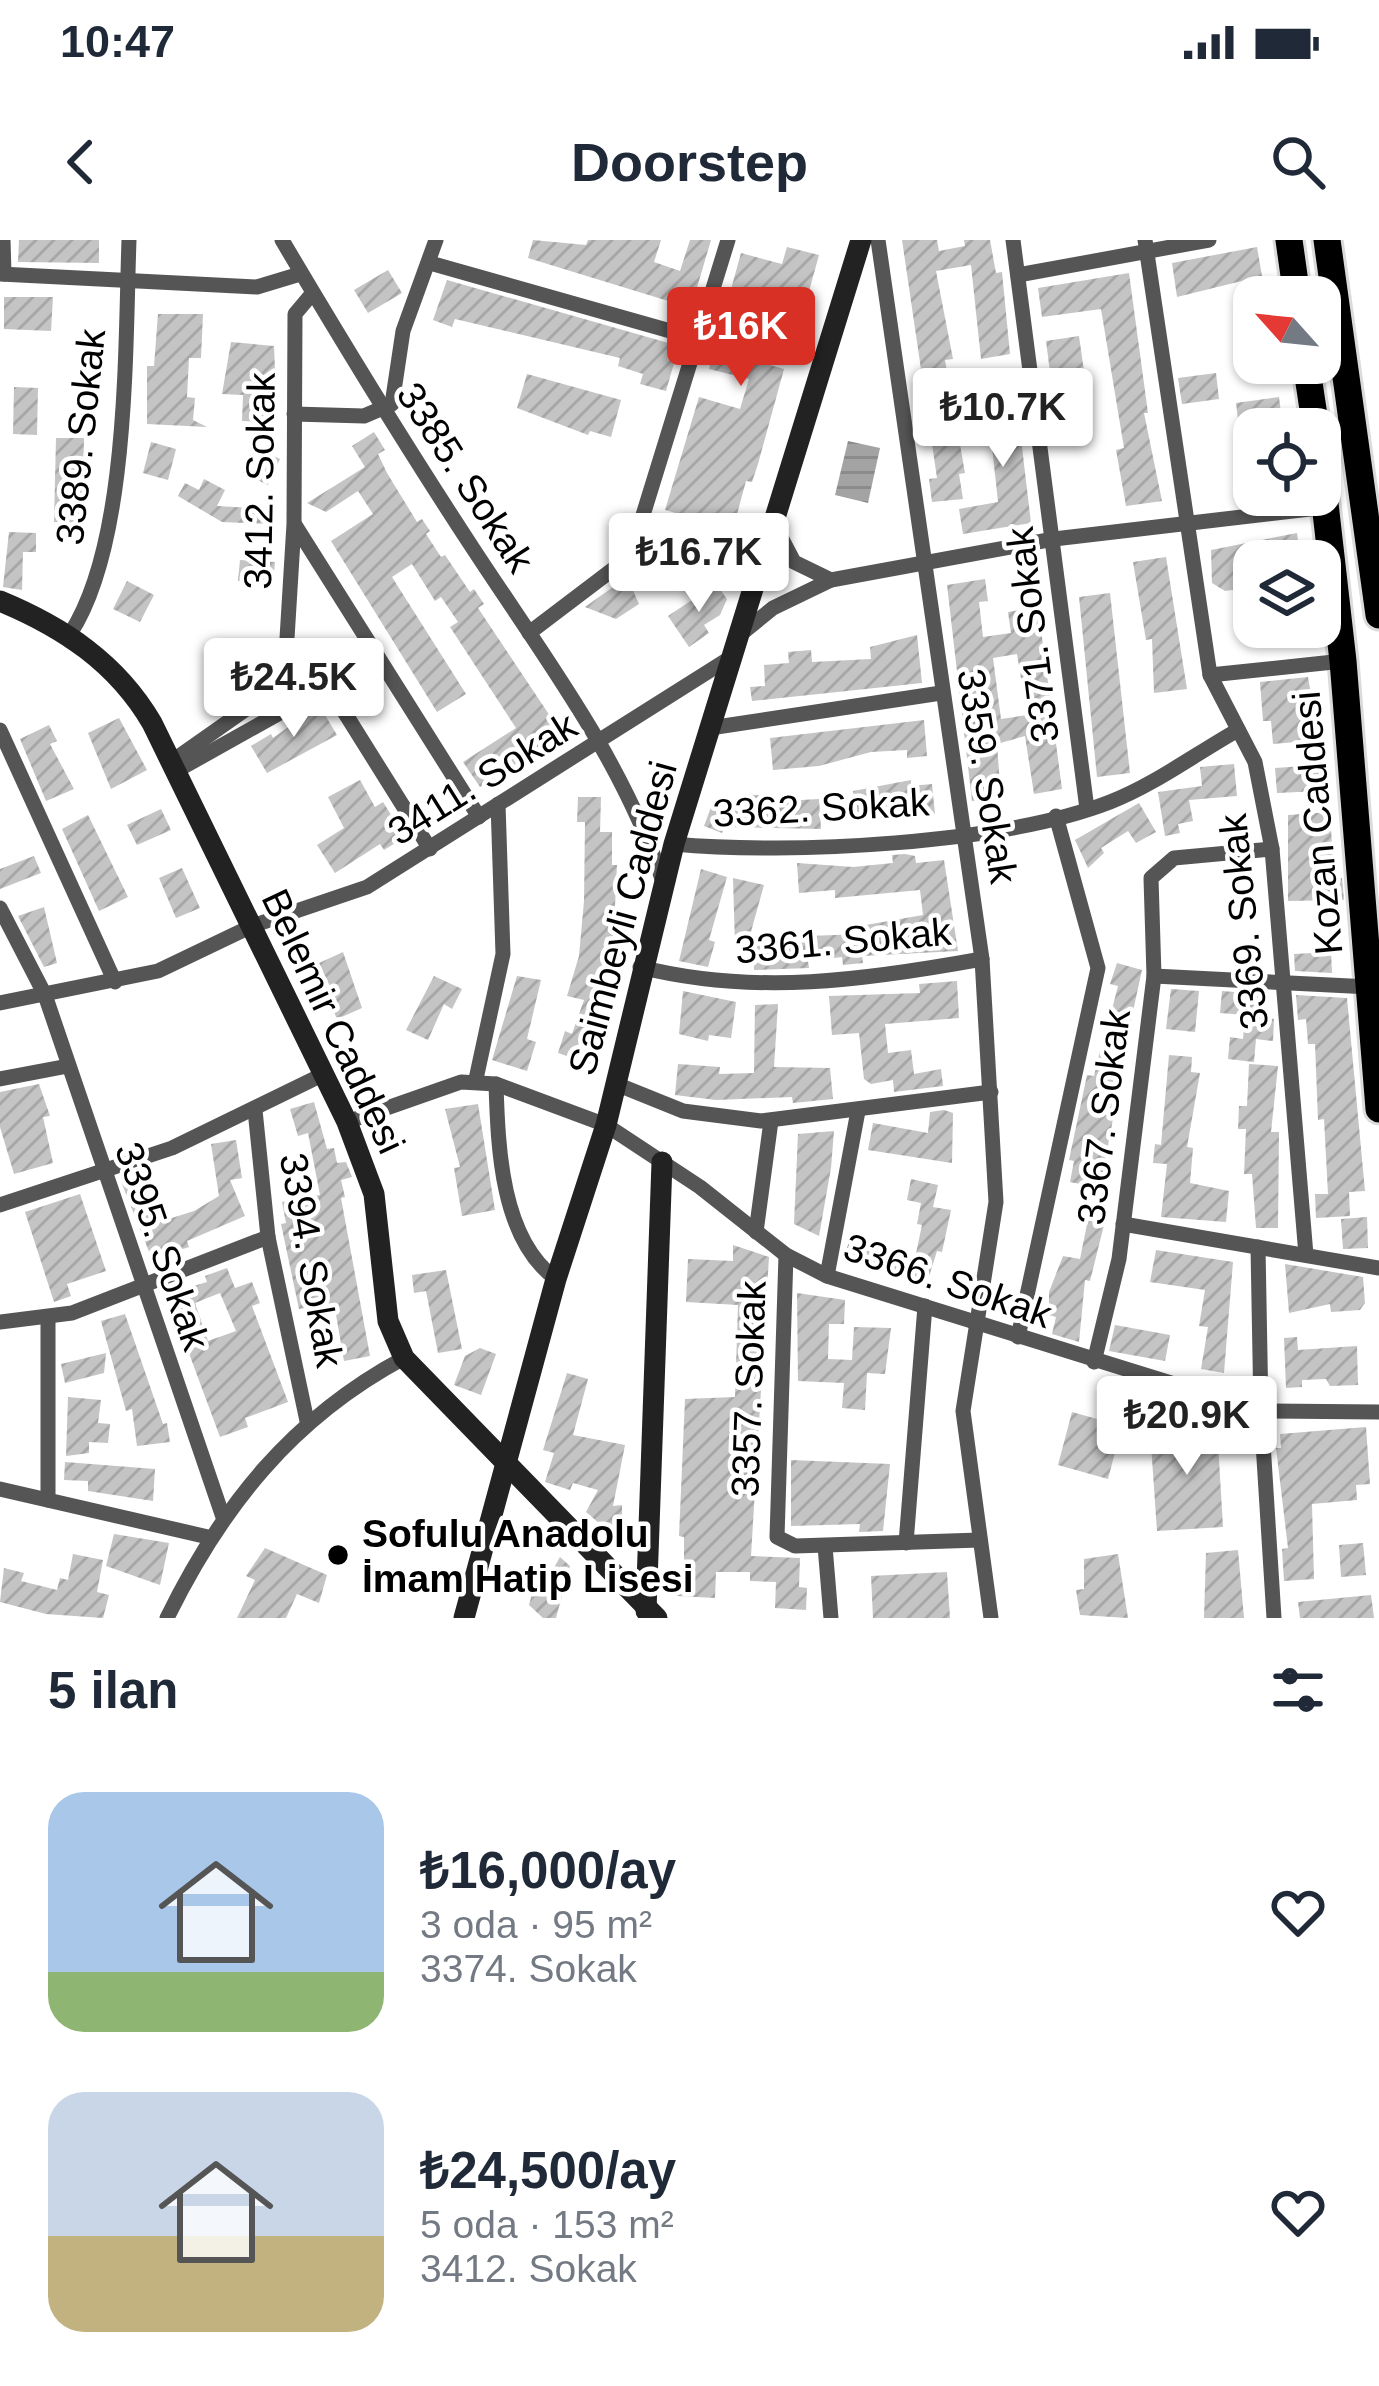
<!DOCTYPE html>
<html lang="tr">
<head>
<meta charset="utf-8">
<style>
	:root { --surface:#fff; --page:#f2f2f3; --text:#1f2937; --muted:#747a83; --accent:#d93025 }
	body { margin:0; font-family:Arial,sans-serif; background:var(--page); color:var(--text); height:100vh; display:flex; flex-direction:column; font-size:45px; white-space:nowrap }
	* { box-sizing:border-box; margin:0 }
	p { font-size:39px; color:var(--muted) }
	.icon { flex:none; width:66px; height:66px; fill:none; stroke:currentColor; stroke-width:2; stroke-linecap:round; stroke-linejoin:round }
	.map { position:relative; height:1378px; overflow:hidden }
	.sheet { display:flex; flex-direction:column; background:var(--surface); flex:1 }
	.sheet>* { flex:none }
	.needle { width:78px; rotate:297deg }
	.fabs { position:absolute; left:1233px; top:36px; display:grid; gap:24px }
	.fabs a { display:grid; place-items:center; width:108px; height:108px; border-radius:24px; background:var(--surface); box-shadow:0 3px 9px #0004; font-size:60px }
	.price { position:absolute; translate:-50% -102px; padding:0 27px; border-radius:12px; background:#fff; color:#222; font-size:39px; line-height:78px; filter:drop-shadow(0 3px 6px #0008) }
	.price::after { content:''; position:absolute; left:50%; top:72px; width:36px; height:27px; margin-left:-18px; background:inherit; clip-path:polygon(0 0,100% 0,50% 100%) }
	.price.selected { background:var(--accent); color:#fff }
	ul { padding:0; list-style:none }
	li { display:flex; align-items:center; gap:36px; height:300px; padding:0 48px }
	li span { display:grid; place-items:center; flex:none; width:336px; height:240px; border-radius:36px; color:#555 }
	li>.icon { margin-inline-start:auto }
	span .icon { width:144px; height:144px; fill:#fffc; stroke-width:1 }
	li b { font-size:51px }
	h2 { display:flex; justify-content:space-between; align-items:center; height:144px; padding:0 48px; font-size:51px }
	.status { display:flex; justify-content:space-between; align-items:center; height:84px; padding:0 60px; background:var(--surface); direction:ltr }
	.status svg { height:33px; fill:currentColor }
	header { display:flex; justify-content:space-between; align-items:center; height:156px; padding:0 48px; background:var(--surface); font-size:54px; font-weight:600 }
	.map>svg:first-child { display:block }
	.water { fill:url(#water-rules) }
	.building { fill:url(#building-hatch); fill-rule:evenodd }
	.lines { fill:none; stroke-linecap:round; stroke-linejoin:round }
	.highway-casing { stroke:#dbdbdb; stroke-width:33 }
	.street { stroke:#555; stroke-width:15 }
	.secondary { stroke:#222; stroke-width:21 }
	.highway { stroke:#000; stroke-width:27 }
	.poi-dot { fill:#000; stroke:#fff; stroke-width:4.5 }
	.labels { text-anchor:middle; stroke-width:9; stroke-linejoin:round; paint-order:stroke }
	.street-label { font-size:39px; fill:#000; stroke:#fff }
	.poi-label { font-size:39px; font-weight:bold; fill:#000; stroke:#fff; text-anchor:start }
</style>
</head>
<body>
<div class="status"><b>10:47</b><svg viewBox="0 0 49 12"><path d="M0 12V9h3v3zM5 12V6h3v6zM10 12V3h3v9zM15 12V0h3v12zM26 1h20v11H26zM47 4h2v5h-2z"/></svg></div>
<header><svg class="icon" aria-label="back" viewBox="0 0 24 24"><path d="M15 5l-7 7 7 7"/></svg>Doorstep<svg class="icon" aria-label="search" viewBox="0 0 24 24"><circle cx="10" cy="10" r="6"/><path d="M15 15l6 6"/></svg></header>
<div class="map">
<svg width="1379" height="1378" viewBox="0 0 1379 1378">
	<defs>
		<pattern id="water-rules" width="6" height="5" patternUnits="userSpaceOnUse" patternTransform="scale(3)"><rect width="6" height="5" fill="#a3a3a3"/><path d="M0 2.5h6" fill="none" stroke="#8b8b8b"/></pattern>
		<pattern id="building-hatch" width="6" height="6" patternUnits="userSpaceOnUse" patternTransform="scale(3)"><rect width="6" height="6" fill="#c4c4c4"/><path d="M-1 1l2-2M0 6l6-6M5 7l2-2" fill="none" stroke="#a7a7a7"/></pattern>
	</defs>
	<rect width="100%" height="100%" fill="#fff"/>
	<polygon class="water" points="848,201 880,208 868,263 835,255"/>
	<g class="building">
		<polygon points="19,0 99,0 99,23 18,22"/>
		<polygon points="533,0 586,5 588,0 661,0 654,22 680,31 690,0 711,0 691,68 528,18"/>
		<polygon points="902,0 937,0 939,11 965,6 964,0 990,0 996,33 1002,32 1010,114 981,119 971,25 936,31 953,119 945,120 965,233 959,234 963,259 932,262 929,239 937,238"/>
		<polygon points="787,7 819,15 795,102 749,90 742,117 784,129 758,224 752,242 746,241 733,289 665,270 699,157 740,169 749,139 709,129 741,13 782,24"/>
		<polygon points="1257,7 1262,36 1177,57 1172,23"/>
		<polygon points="388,30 402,53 368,73 354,50"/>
		<polygon points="1129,33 1148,173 1144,173 1162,261 1126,266 1116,210 1124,208 1101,69 1042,77 1038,48"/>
		<polygon points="447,40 679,106 666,151 640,144 643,134 618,126 620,118 455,79 452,87 433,80"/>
		<polygon points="4,57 53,57 51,91 4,89"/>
		<polygon points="158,74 203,74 201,118 189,118 187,157 195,158 193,180 207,187 147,184 147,126 154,126"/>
		<polygon points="1079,96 1088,159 1083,160 1085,183 1057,186 1046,101"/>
		<polygon points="231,102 274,106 276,155 270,155 270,182 242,181 243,155 222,154"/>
		<polygon points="1216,133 1219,159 1182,164 1178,138"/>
		<polygon points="527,134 621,160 611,197 590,191 588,195 517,168"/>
		<polygon points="14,147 38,148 37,195 13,194"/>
		<polygon points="1015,148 1031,283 963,294 959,269 998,262 986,151"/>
		<polygon points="1279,157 1283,189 1239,187 1236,163"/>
		<polygon points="374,192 385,210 378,214 387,233 417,282 422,279 430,291 426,294 441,317 445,315 470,352 474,349 484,364 478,368 562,494 480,547 463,522 516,488 450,387 458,382 441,357 435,361 412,324 392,337 466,454 437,472 331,301 373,274 358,251 326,272 307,263 365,227 352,206"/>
		<polygon points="56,198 84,198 82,283 54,282"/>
		<polygon points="151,202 176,209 168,240 143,233"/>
		<polygon points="254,207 280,219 268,245 242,233"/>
		<polygon points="204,239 225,250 217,266 270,269 269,284 222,282 178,256 185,243 199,250"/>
		<polygon points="9,292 36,293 36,312 23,312 22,350 3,347"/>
		<polygon points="1297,293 1301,321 1242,321 1246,348 1225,351 1212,343 1211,310"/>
		<polygon points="1166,317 1187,449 1154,453 1152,399 1146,400 1133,322"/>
		<polygon points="240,320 275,322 273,343 238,341"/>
		<polygon points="627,337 639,364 616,379 585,367"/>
		<path d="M985 339 988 361 979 362 983 397 1011 393 1008 372 1038 367 1062 549 1034 554 1025 496 997 504 1001 558 972 561 947 345ZM1017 414 1027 475 1001 479 993 418Z"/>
		<polygon points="127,341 154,355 140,382 113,369"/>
		<polygon points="716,344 727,359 720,375 704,385 709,393 689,407 668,376"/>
		<polygon points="1110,353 1130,533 1097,537 1079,357"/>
		<polygon points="917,395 922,443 752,461 750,447 765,446 764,425 789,423 788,412 811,410 812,422 871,419 870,407"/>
		<polygon points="1308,437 1319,500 1273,504 1271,481 1263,481 1260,442"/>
		<polygon points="319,465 337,495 267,533 251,506 271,494 273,498"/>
		<polygon points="119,478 147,530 111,549 88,493"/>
		<polygon points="924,480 927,516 907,518 907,510 871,512 819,526 773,530 770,498"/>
		<polygon points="49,485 57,501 50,504 74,549 46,561 20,499"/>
		<polygon points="1234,524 1237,556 1189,560 1193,581 1178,584 1180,593 1165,596 1158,552 1202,546 1200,527"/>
		<polygon points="1318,525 1320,551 1277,553 1275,528"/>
		<polygon points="360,540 375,567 383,562 405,597 384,610 380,604 335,633 317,605 344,588 328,557"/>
		<polygon points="911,540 911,546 932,544 935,574 857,579 853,551"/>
		<polygon points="744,554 766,556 765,562 819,559 821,589 724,587 722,593 704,586 713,562 742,573"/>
		<polygon points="578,557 601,557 600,592 612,592 612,625 617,625 613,707 593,780 603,783 590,824 558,813 565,791 572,794 584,760 567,756 579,716 584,661 585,582 577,582"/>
		<polygon points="1139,563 1156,592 1136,603 1128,591 1101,608 1104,613 1088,628 1075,600"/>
		<polygon points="161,569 171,590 137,605 127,585"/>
		<polygon points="1330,572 1334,639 1342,638 1344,660 1288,661 1288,575"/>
		<polygon points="88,575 128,657 99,671 62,589"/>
		<polygon points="905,614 915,616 916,623 944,620 958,711 862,716 863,723 843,725 842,717 808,721 809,728 754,730 753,698 861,694 860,686 923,675 920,650 835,658 835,650 799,653 797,623 853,627 893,623 892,615"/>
		<polygon points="34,616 41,633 0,649 0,629"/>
		<polygon points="182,628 200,668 176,678 159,638"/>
		<polygon points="701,629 727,637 709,700 715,702 708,727 679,721"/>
		<polygon points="733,638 764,645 747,706 735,705"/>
		<polygon points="44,667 57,723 44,727 18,676"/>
		<polygon points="343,712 362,768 337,779 328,758 334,755 319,723"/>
		<polygon points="1331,712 1332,733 1295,731 1294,714"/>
		<polygon points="1117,723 1142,730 1128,794 1107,789 1118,746 1110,744"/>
		<polygon points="434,736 462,749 452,769 444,764 428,800 406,790"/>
		<polygon points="517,736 541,740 527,799 536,802 527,831 492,820"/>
		<polygon points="957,741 959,778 885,784 888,813 911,810 914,834 941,829 943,846 894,852 893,840 871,844 864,839 859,793 832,795 829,756 920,753 919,744"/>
		<polygon points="1171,749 1199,751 1195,792 1166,789"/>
		<polygon points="683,751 736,762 731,798 709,795 708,801 679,794"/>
		<polygon points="1222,751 1260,754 1258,777 1274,779 1273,801 1256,799 1254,822 1228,819 1230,797 1243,799 1245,775 1220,773"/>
		<polygon points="1296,755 1347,758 1365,951 1349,952 1350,976 1316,978 1315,954 1328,954 1324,879 1318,880 1315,804 1308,804 1306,779 1298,780"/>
		<polygon points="778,764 774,827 830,828 833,859 793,863 792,857 716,860 675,855 678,824 720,827 719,834 754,833 755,765"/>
		<polygon points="1100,811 1123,817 1105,860 1116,863 1100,948 1070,942 1074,921 1069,920 1087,835 1094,836"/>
		<polygon points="1169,815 1192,817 1191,832 1200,833 1187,907 1193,908 1190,943 1229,951 1226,982 1161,977 1167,924 1153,923 1155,904 1161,905"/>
		<polygon points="1249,824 1278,826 1271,892 1279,892 1278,988 1256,988 1252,934 1244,934 1246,889 1238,889 1239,866 1247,866"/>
		<polygon points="39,844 50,876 43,877 53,923 14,934 0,887 0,852"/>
		<polygon points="314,862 327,909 334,908 337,923 346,922 352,937 341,940 345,957 341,958 370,1116 344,1121 334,1063 299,1069 281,984 286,983 282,962 320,955 308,893 298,896 290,869"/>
		<polygon points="478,864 495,970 462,976 454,928 460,927 445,869"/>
		<polygon points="944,870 953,873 952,923 868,910 873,883 928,893 930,872"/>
		<polygon points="834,891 831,928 819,996 794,984 798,894"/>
		<polygon points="236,900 242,938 230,940 245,976 187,1001 189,1007 152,1019 122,944 141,937 156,983 194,971 219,956 211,904"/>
		<polygon points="911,939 938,945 933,967 951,970 942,1012 937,1011 927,1043 843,1021 851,995 915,1018 922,985 917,984 921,963 907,960"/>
		<polygon points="80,954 106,1031 67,1044 71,1056 54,1062 25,972"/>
		<polygon points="1089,974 1106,977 1090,1041 1085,1040 1079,1102 1052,1094 1056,1077 1049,1075 1049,1052 1063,1016 1080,1019"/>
		<polygon points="1367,977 1368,1008 1343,1009 1341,979"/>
		<polygon points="733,1005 769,1017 751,1316 800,1318 799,1347 807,1348 806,1370 775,1368 776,1342 750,1341 750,1332 716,1332 715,1358 677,1356 677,1335 684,1335 684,1297 679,1296 685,1159 735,1157 738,1065 686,1062 688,1019 733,1021"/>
		<polygon points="1156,1010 1233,1022 1224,1133 1201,1129 1208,1087 1199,1086 1205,1050 1150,1042"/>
		<polygon points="1285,1024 1363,1037 1365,1063 1360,1070 1331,1072 1330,1064 1289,1073"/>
		<path d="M227 1028 235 1048 252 1042 260 1063 252 1066 288 1162 245 1178 248 1187 220 1197 167 1054 207 1042 205 1036ZM220 1053 236 1091 208 1101 195 1063Z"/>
		<polygon points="446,1030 462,1109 438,1113 426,1051 414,1053 412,1035"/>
		<polygon points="797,1053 845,1060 844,1084 829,1084 828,1119 852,1120 854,1087 891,1088 885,1134 867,1133 865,1170 842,1168 844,1143 798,1141"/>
		<polygon points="125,1074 163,1184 167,1183 170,1202 137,1206 132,1169 126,1171 101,1081"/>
		<polygon points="1115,1085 1170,1095 1165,1121 1109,1111"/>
		<polygon points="1297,1097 1298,1110 1357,1106 1358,1145 1330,1146 1326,1139 1302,1140 1302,1147 1286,1148 1284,1098"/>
		<polygon points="480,1108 496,1114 481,1155 454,1145 465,1116"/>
		<polygon points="106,1113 104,1133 65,1143 61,1124"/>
		<polygon points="567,1133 588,1139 573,1195 625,1205 613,1266 622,1265 622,1285 613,1295 586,1272 598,1250 573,1243 570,1250 545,1242 554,1213 543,1210"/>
		<polygon points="68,1157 101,1160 98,1183 110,1184 108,1203 89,1202 89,1213 66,1216"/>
		<polygon points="1072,1172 1122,1186 1108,1239 1058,1225"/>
		<polygon points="1217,1186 1223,1287 1157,1291 1150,1190"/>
		<polygon points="1366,1187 1370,1244 1356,1245 1357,1260 1312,1264 1314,1339 1284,1341 1282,1309 1288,1308 1276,1208 1281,1208 1280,1194"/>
		<polygon points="791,1220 890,1224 883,1291 859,1292 860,1284 791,1286"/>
		<polygon points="65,1222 155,1229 153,1261 88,1251 88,1241 64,1240"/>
		<polygon points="114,1294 169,1303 160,1345 106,1326"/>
		<polygon points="1363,1303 1366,1335 1341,1337 1339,1305"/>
		<polygon points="265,1308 327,1335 319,1363 297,1354 286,1378 237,1378 255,1340 246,1336"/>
		<polygon points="1238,1310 1244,1378 1204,1378 1206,1313"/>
		<polygon points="73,1314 103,1320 97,1352 109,1355 103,1378 46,1374 0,1362 4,1328 24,1333 21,1341 57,1350 60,1338 68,1340"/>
		<polygon points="1118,1314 1128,1378 1080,1375 1076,1350 1084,1349 1084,1319"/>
		<polygon points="560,1317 570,1326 556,1378 543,1378 529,1365 539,1328 551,1333"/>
		<polygon points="947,1332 950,1378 873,1378 871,1336"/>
		<polygon points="1371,1355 1374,1378 1300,1378 1298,1362"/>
	</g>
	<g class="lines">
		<defs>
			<g id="highway">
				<polyline points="1289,0 1297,57"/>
				<polyline points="1327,0 1379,375"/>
				<polyline points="1306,123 1316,189"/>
				<polyline points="1320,220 1343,421 1379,869"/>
			</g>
		</defs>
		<use href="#highway" class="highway-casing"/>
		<g class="street">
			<polyline points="3,0 4,34"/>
			<path d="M282 0C344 105 407 208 474 310 544 417 623 520 663 642"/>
			<polyline points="878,0 982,719 996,962 963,1171 991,1378"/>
			<polyline points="1013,0 1087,569"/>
			<polyline points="1145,0 1210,435 1255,522 1272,609 1306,1015"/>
			<polyline points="430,23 695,98"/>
			<polyline points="0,34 257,47 300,34"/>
			<polyline points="1018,35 1209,0"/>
			<polyline points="294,174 364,176 392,164 403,91 436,0"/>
			<polyline points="295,285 479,577"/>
			<polyline points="635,301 674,293 762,318"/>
			<polyline points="831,340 1054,299 1327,267"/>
			<polyline points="529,393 616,327 635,301 728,0"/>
			<path d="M70 394C129 304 125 109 129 0"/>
			<polyline points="741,394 773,368 831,340 794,322 774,284"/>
			<polyline points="1210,435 1343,421"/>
			<polyline points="328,446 430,609"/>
			<polyline points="710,488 941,453"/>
			<polyline points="0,490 115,742"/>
			<polyline points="171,522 276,448 285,431 294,284 295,74 311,55"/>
			<polyline points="176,531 378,418"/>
			<path d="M674 604C790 615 1002 604 1110 562 1154 545 1197 513 1238 490"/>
			<polyline points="0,668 45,755 223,1277"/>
			<path d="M640 727C755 756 866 740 982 719"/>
			<polyline points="1154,736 1370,747"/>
			<polyline points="0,763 158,731 252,686 367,647 733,416"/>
			<polyline points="0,839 68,826"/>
			<polyline points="476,839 503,714 498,564"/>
			<path d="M496 844C498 908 501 999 556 1039"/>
			<polyline points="616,844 683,871 761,881 991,852"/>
			<polyline points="255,870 268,997 307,1181"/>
			<polyline points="347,882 461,842 496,844 606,885 700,947 786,1015 827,1036 1261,1171 1379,1172"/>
			<polyline points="0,965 172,908 324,834"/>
			<polyline points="1123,984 1379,1028"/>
			<polyline points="756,992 771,881"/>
			<polyline points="1258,1007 1261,1171 1274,1378"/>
			<polyline points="786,1015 777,1297 795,1306 980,1300"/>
			<polyline points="827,1036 858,871"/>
			<polyline points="48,1078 48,1260"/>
			<polyline points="0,1082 72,1073 268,997"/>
			<polyline points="1018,1097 1098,728 1056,576"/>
			<polyline points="1094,1122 1119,1019 1154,736 1151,638 1174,618 1272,609"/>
			<polyline points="0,1249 208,1297"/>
			<polyline points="906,1303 925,1066"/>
			<polyline points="825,1306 831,1378"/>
			<path d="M167 1378C222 1266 292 1178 404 1118"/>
		</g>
		<g class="secondary">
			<path d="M0 361C63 387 117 423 152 483L347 882 374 954 388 1081 404 1118 657 1378"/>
			<polyline points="646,1371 662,922"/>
			<polyline points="464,1378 556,1039 606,885 674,604 861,0"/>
		</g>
		<use href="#highway" class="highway"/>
	</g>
	<circle class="poi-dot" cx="338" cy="1315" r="12"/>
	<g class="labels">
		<g class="street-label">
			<text transform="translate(80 197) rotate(-84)" y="14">3389. Sokak</text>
			<text transform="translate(466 237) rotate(57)" y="14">3385. Sokak</text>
			<text transform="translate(259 241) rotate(-89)" y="14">3412. Sokak</text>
			<text transform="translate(1032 395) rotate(-97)" y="14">3371. Sokak</text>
			<text transform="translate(988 536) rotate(81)" y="14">3359. Sokak</text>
			<text transform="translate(482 538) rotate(-32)" y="14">3411. Sokak</text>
			<text transform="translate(821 567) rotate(-3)" y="14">3362. Sokak</text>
			<text transform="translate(1317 583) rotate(-95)" y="14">Kozan Caddesi</text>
			<text transform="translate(622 678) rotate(-75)" y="14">Saimbeyli Caddesi</text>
			<text transform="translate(1243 682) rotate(-96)" y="14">3369. Sokak</text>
			<text transform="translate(843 700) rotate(-5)" y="14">3361. Sokak</text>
			<text transform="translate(334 781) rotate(65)" y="14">Belemir Caddesi</text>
			<text transform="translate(1103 877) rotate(-83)" y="14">3367. Sokak</text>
			<text transform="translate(163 1006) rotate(71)" y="14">3395. Sokak</text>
			<text transform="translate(312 1020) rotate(80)" y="14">3394. Sokak</text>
			<text transform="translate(948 1040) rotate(19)" y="14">3366. Sokak</text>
			<text transform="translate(748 1149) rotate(-88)" y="14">3357. Sokak</text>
		</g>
		<g class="poi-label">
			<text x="362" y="1307">Sofulu Anadolu<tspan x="362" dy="45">İmam Hatip Lisesi</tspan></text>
		</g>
	</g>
</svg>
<div class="fabs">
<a><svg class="needle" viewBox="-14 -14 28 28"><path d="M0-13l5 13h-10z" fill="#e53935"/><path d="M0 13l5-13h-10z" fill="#747a83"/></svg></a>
<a><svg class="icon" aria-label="locate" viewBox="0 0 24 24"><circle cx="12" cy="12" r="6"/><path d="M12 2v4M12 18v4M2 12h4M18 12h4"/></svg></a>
<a><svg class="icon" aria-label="layers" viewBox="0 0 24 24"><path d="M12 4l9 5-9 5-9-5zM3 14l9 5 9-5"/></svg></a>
</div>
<b class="price selected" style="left:741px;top:149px">₺16K</b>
<b class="price" style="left:1003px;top:230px">₺10.7K</b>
<b class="price" style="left:699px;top:375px">₺16.7K</b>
<b class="price" style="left:294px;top:500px">₺24.5K</b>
<b class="price" style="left:1187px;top:1238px">₺20.9K</b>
</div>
<section class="sheet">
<h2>5 ilan<svg class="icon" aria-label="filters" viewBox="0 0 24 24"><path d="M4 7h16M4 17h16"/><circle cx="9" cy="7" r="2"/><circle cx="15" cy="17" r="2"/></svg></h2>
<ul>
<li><span style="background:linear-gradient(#a9c7e8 75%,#8fb573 0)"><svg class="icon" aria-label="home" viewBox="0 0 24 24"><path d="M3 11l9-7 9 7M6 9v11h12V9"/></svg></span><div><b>₺16,000/ay</b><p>3 oda · 95 m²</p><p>3374. Sokak</p></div><svg class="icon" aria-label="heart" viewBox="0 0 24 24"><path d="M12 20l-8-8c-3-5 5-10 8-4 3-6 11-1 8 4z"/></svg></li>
<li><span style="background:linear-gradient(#c9d6e8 60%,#c2b280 0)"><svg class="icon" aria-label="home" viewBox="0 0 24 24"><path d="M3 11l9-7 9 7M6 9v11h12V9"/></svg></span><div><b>₺24,500/ay</b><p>5 oda · 153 m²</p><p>3412. Sokak</p></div><svg class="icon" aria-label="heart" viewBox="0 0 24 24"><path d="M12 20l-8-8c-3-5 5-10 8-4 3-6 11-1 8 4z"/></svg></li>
</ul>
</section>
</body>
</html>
